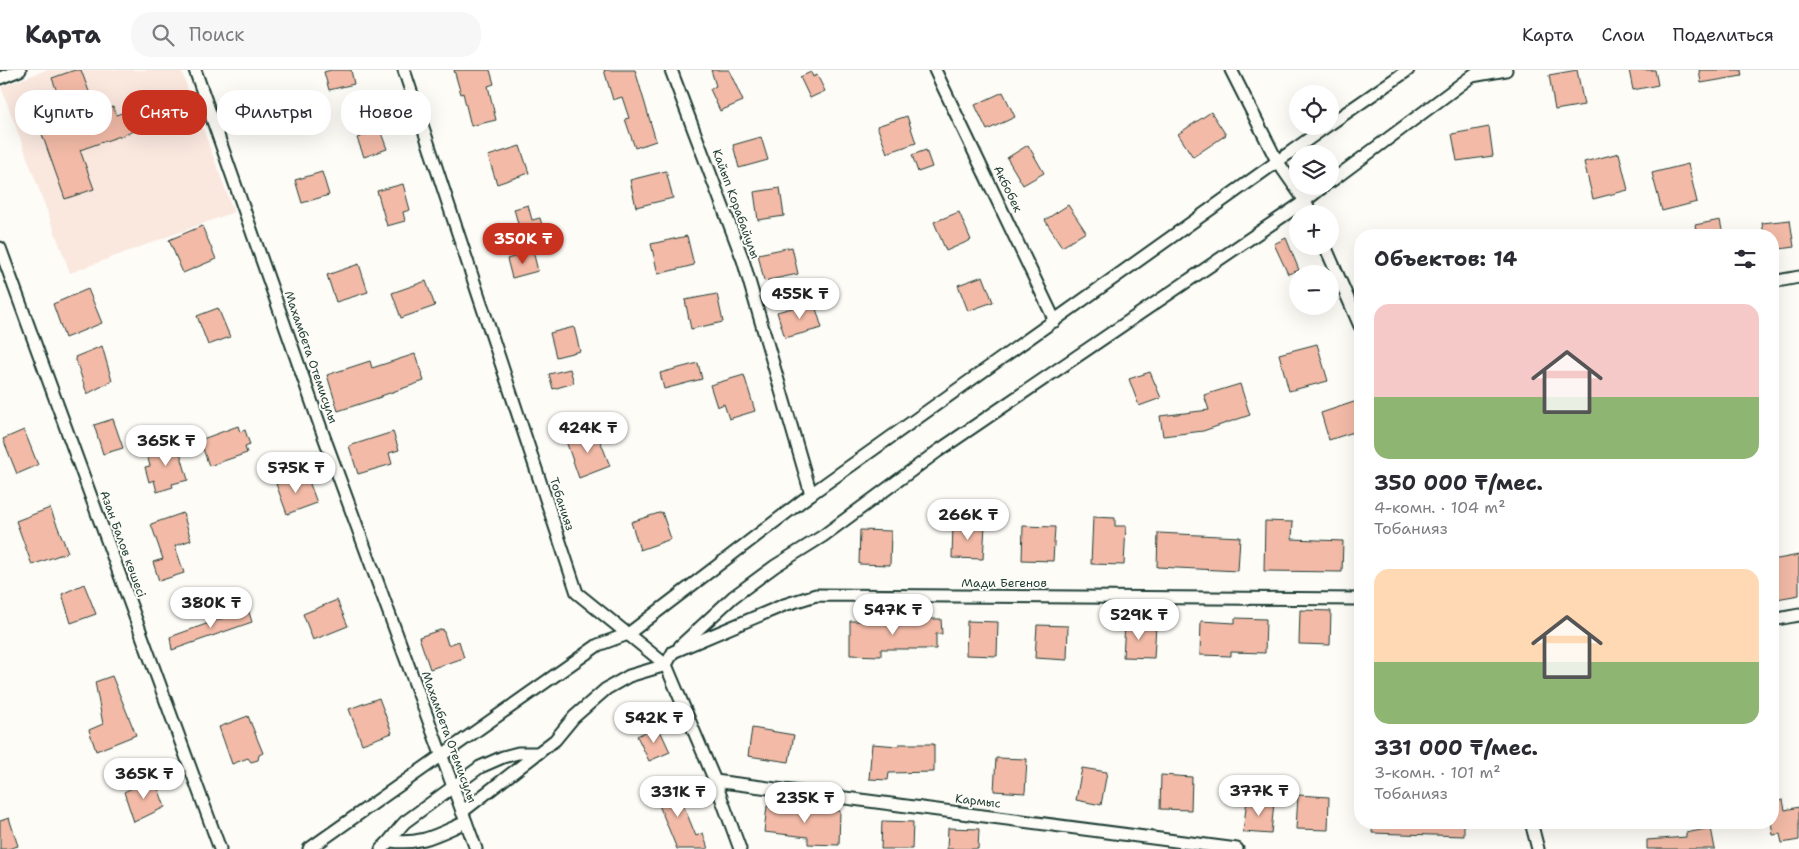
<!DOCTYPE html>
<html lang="ru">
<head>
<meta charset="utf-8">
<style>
	:root { --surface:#fff; --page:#f7f7f7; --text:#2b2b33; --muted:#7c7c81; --line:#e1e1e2; --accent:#c8321e }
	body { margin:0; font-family:"Shantell Sans",sans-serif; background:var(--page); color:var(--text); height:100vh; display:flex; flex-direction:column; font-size:19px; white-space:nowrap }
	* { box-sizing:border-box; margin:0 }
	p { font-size:16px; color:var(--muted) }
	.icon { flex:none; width:28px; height:28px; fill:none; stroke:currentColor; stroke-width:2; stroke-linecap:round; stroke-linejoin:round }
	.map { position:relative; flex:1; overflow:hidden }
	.panel { position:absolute; left:1354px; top:159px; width:425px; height:600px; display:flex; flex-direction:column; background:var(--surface); border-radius:20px; box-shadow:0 5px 20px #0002 }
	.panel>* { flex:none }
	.top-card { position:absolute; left:15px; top:20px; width:475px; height:45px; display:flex; gap:10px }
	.tools { position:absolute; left:1289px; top:15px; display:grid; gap:10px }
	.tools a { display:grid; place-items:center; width:50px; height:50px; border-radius:50%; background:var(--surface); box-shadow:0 5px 20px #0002; font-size:25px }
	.price { position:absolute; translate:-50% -42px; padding:0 11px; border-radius:18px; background:#fff; color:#222; font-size:16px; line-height:32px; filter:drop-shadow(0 1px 2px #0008) }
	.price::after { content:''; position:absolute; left:50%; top:30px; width:15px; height:11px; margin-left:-8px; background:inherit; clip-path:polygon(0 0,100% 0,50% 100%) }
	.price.on { background:var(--accent); color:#fff }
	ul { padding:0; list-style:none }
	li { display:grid; align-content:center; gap:10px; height:265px; padding:0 20px }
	li span { display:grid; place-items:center; height:155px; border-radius:15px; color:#555 }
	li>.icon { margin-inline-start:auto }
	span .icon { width:90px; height:90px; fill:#fffc; stroke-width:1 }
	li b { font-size:21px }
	h2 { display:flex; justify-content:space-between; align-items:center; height:60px; padding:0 20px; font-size:21px }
	.tag { padding:0 18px; border-radius:20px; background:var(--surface); box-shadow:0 5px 20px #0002; font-size:18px; line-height:45px }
	.tag.on { background:var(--accent); color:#fff }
	header { display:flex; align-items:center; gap:30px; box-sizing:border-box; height:70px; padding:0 25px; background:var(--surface); border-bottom:1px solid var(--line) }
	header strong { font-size:24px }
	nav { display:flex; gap:28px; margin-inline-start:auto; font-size:18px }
	.search { width:350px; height:45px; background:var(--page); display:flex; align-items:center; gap:12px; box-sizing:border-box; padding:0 18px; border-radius:20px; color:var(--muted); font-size:19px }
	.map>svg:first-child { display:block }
	.built { fill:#fae8df }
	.building { fill:#f2baa7; stroke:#1f3d34 }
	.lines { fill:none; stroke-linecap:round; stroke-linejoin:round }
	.minor-casing { stroke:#1f3d34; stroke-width:15 }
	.minor { stroke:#fdfcf7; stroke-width:11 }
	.labels { text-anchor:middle; stroke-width:4; stroke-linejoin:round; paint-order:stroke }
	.street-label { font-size:12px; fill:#1f3d34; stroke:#fdfcf7 }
</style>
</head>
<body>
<header>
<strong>Карта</strong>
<div class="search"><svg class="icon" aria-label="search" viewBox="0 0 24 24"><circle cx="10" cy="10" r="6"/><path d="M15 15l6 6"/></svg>Поиск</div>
<nav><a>Карта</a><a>Слои</a><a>Поделиться</a></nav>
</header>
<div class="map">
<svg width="1799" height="779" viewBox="0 0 1799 779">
	<rect width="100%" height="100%" fill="#fdfcf7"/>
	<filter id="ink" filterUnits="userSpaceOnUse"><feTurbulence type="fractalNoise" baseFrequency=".02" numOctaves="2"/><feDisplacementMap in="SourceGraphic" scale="10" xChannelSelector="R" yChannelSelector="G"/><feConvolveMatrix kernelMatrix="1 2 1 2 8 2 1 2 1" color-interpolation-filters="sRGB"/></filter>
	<g filter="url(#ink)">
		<polygon class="built" points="46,0 181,0 234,142 70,203 1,17"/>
		<g class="building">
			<polygon points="75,0 81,0 97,43 113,37 116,45 136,38 143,58 80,80 94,119 65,129 38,53 65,44 52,8"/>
			<polygon points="331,0 351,0 354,14 329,20 324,2"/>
			<polygon points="454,0 490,0 494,14 488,16 496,50 471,56 463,23 461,24"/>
			<polygon points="604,0 635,0 656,71 635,78 625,49 629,48 622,27 613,30"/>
			<polygon points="711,0 729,0 743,31 720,41 710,19 716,16"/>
			<polygon points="1577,0 1584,35 1555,40 1549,5"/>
			<polygon points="1629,0 1655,0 1658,15 1633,20"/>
			<polygon points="1699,0 1741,0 1742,6 1701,13"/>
			<polygon points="811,2 813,7 817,5 825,21 810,28 800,7"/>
			<polygon points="1003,22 1015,47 987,60 975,35"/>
			<polygon points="1211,42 1226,65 1193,87 1178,64"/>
			<polygon points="907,46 916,73 887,83 877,56"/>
			<polygon points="1489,57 1493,86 1457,91 1452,64"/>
			<polygon points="380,60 387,79 364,87 357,68"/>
			<polygon points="761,67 768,90 739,98 733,75"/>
			<polygon points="1028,75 1044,103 1023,115 1007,88"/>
			<polygon points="520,76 529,103 497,114 488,86"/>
			<polygon points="926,80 932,97 918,102 912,85"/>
			<polygon points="1619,83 1628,120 1593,129 1584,92"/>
			<polygon points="1688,94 1697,132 1662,141 1652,103"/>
			<polygon points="666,101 673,128 636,137 630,110"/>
			<polygon points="322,102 329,125 302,133 295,110"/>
			<polygon points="403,114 410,140 403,142 405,151 387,156 377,121"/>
			<polygon points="780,118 784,146 758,150 754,122"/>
			<polygon points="528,135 532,150 540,148 545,166 523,172 514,139"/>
			<polygon points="1068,135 1086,162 1062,177 1045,150"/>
			<polygon points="959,142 971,170 946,181 934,152"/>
			<polygon points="1720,150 1723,165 1697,165 1695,155"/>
			<polygon points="1790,150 1794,177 1772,180 1772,165 1764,165 1762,153"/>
			<polygon points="202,156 216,189 183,203 169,170"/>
			<polygon points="687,166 694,195 658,204 651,174"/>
			<polygon points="1286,168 1299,200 1288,204 1274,174"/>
			<polygon points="792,177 798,204 764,211 758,184"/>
			<polygon points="533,181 538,201 512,208 507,189"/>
			<polygon points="359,194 368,222 336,232 327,205"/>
			<polygon points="983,206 993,232 968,241 958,215"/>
			<polygon points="426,211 435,236 401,248 392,223"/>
			<polygon points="88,219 102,253 65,268 53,234"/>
			<polygon points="717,224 723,252 691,259 685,230"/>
			<polygon points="814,232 822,258 785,268 777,242"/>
			<polygon points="218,238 230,267 208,275 197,246"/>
			<polygon points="574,257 580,281 556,287 550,263"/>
			<polygon points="1317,274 1328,311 1289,321 1279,284"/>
			<polygon points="102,276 112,311 87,324 75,287"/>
			<polygon points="415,284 424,311 381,326 381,327 338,341 327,305 370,291 372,298"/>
			<polygon points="698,293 702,309 664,319 660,303"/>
			<polygon points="570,299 574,313 553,319 549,304"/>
			<polygon points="1150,302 1161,328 1139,336 1129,309"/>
			<polygon points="744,305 755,341 729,349 724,334 717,337 710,315"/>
			<polygon points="1240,314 1250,345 1203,361 1163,366 1160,346 1209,340 1204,325"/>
			<polygon points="1360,330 1360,360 1329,370 1321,343"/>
			<polygon points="113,349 123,378 103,384 94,355"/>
			<polygon points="238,356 240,362 245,360 250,375 245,377 247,383 209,396 200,370"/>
			<polygon points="24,360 38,395 17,404 3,369"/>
			<polygon points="596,360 610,396 579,408 566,371"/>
			<polygon points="393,362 399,380 389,383 392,394 358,404 349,376"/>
			<polygon points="177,372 188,410 172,414 173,417 157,422 154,410 149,412 145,397 150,396 146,381"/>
			<polygon points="306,403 317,433 287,444 276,414"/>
			<polygon points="50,438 68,482 32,495 16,451"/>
			<polygon points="662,442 671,469 640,480 631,452"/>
			<polygon points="183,443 191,470 175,476 184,503 159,511 153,492 163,489 151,454"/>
			<polygon points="1093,447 1115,448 1115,456 1126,456 1124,495 1091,494"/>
			<polygon points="1265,451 1293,452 1292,469 1343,471 1342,502 1264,501"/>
			<polygon points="953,454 985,455 983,489 952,488"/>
			<polygon points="1023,456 1055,457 1053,491 1022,490"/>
			<polygon points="860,460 891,461 890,495 859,494"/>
			<polygon points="1158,463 1240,467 1238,501 1157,497"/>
			<polygon points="1799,485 1799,525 1777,529 1772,506 1772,490"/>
			<polygon points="84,514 96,544 71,553 62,524"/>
			<polygon points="337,530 348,556 313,570 303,544"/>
			<polygon points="248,539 252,552 172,580 170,567"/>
			<polygon points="1300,540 1331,541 1330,575 1299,574"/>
			<polygon points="1235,548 1266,549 1265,583 1231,582 1231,586 1200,585 1201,551 1235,553"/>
			<polygon points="900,549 941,549 942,564 936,564 936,579 881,579 881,586 850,585 850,551 900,551"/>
			<polygon points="967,551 998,552 997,586 966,585"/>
			<polygon points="1125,553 1156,555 1154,588 1123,587"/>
			<polygon points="1037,555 1068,556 1067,590 1035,588"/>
			<polygon points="443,559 448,575 459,571 464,588 430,599 419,567"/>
			<polygon points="112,606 136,665 96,681 89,660 103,654 95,612"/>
			<polygon points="379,628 392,663 362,674 349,639"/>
			<polygon points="248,646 263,683 259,685 258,690 251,692 248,688 232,694 219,657"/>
			<polygon points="658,656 670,682 649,691 637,666"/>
			<polygon points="752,658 794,665 789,692 748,686"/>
			<polygon points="872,674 899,676 899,674 934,674 934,702 889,703 888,710 869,709"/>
			<polygon points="996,688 1027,689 1025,723 994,721"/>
			<polygon points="1082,698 1107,702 1101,735 1076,730"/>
			<polygon points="1161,705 1192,707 1191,740 1160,739"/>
			<polygon points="154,707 165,737 134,752 124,722"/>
			<polygon points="673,710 696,766 703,763 708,779 677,779 652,718"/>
			<polygon points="1298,725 1329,727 1328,760 1296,759"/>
			<polygon points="1247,730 1274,732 1271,764 1243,762"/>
			<polygon points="1783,730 1785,740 1799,737 1799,770 1782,773 1780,764 1773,765 1771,752 1772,752 1772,732"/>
			<polygon points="767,736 794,739 840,741 839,775 808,774 808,767 764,762"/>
			<polygon points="9,748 18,776 8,779 0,779 0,751"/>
			<polygon points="882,751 913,752 912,779 881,779"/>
			<polygon points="1373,752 1464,752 1464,766 1372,763"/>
			<polygon points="948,758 979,759 978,779 947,779"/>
			<polygon points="1711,758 1715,779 1647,779 1647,770 1686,767 1686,763"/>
		</g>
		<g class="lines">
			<defs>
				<g id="minor">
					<polyline points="195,0 323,364 476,779"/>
					<polyline points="404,0 577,523 666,595 715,711 740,779"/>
					<polyline points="671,0 743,190 811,424"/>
					<polyline points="935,0 1055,251"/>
					<polyline points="1472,6 1506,0"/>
					<polyline points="0,8 20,0"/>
					<polyline points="1330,54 1408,0"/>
					<polyline points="1330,112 1480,0"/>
					<polyline points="1311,144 1305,131 1324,116"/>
					<polyline points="1325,176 1360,256"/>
					<polyline points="0,178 220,779"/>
					<polyline points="1772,212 1799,207"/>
					<polyline points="1772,550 1799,545"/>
					<polyline points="680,576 733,527 775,496 823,466 938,381 1305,131 1277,91 1231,0"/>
					<polyline points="715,711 1237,779"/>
					<polyline points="462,742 538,683"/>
					<polyline points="1531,752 1538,779"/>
					<path d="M391 771C422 775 438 764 466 752"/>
					<polyline points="309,779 598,575 628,564 811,424 1327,56"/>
					<path d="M381 779C391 771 396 761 405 752L480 697 503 687 518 683H538L555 670 574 647 606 619 629 606 666 595 673 582 784 535 816 525 1360 529"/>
				</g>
			</defs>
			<use href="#minor" class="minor-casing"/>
			<use href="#minor" class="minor"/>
		</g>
	</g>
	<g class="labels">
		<g class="street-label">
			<text transform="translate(1008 119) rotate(64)" y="4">Акбобек</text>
			<text transform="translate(736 134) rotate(70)" y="4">Кайып Корабайулы</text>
			<text transform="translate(311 287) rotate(71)" y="4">Махамбета Отемисулы</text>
			<text transform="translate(562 434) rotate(72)" y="4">Тобанияз</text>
			<text transform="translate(123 474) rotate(70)" y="4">Азан Балов көшесі</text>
			<text x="1004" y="517">Мади Бегенов</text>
			<text transform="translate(449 667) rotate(70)" y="4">Махамбета Отемисулы</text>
			<text transform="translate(978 731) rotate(7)" y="4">Кармыс</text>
		</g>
	</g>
</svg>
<div class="tools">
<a><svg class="icon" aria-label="locate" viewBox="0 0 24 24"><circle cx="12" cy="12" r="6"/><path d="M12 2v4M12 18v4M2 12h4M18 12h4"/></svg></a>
<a><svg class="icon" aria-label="layers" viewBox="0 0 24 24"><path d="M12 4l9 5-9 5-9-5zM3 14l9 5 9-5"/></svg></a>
<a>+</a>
<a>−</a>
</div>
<b class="price on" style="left:523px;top:195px">350K ₸</b>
<b class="price" style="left:800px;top:250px">455K ₸</b>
<b class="price" style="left:588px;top:384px">424K ₸</b>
<b class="price" style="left:166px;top:397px">365K ₸</b>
<b class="price" style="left:296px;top:424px">575K ₸</b>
<b class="price" style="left:968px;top:471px">266K ₸</b>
<b class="price" style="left:211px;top:559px">380K ₸</b>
<b class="price" style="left:893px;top:566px">547K ₸</b>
<b class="price" style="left:1139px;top:571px">529K ₸</b>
<b class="price" style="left:654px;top:674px">542K ₸</b>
<b class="price" style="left:144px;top:730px">365K ₸</b>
<b class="price" style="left:1259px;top:747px">377K ₸</b>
<b class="price" style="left:678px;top:748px">331K ₸</b>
<b class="price" style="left:805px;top:754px">235K ₸</b>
<div class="top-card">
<a class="tag">Купить</a>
<a class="tag on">Снять</a>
<a class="tag">Фильтры</a>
<a class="tag">Новое</a>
</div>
<section class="panel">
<h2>Объектов: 14<svg class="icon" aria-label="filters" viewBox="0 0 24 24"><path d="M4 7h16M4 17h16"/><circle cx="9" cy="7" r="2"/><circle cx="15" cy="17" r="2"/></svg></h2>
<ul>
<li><span style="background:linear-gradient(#f6c9c9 60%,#8fb573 0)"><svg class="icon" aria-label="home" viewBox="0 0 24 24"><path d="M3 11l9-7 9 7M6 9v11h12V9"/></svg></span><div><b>350 000 ₸/мес.</b><p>4-комн. · 104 m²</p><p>Тобанияз</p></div></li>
<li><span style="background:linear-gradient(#ffd9b3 60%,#8fb573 0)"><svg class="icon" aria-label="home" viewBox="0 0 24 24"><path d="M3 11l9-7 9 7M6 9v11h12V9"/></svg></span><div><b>331 000 ₸/мес.</b><p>3-комн. · 101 m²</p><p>Тобанияз</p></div></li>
</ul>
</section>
</div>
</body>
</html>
